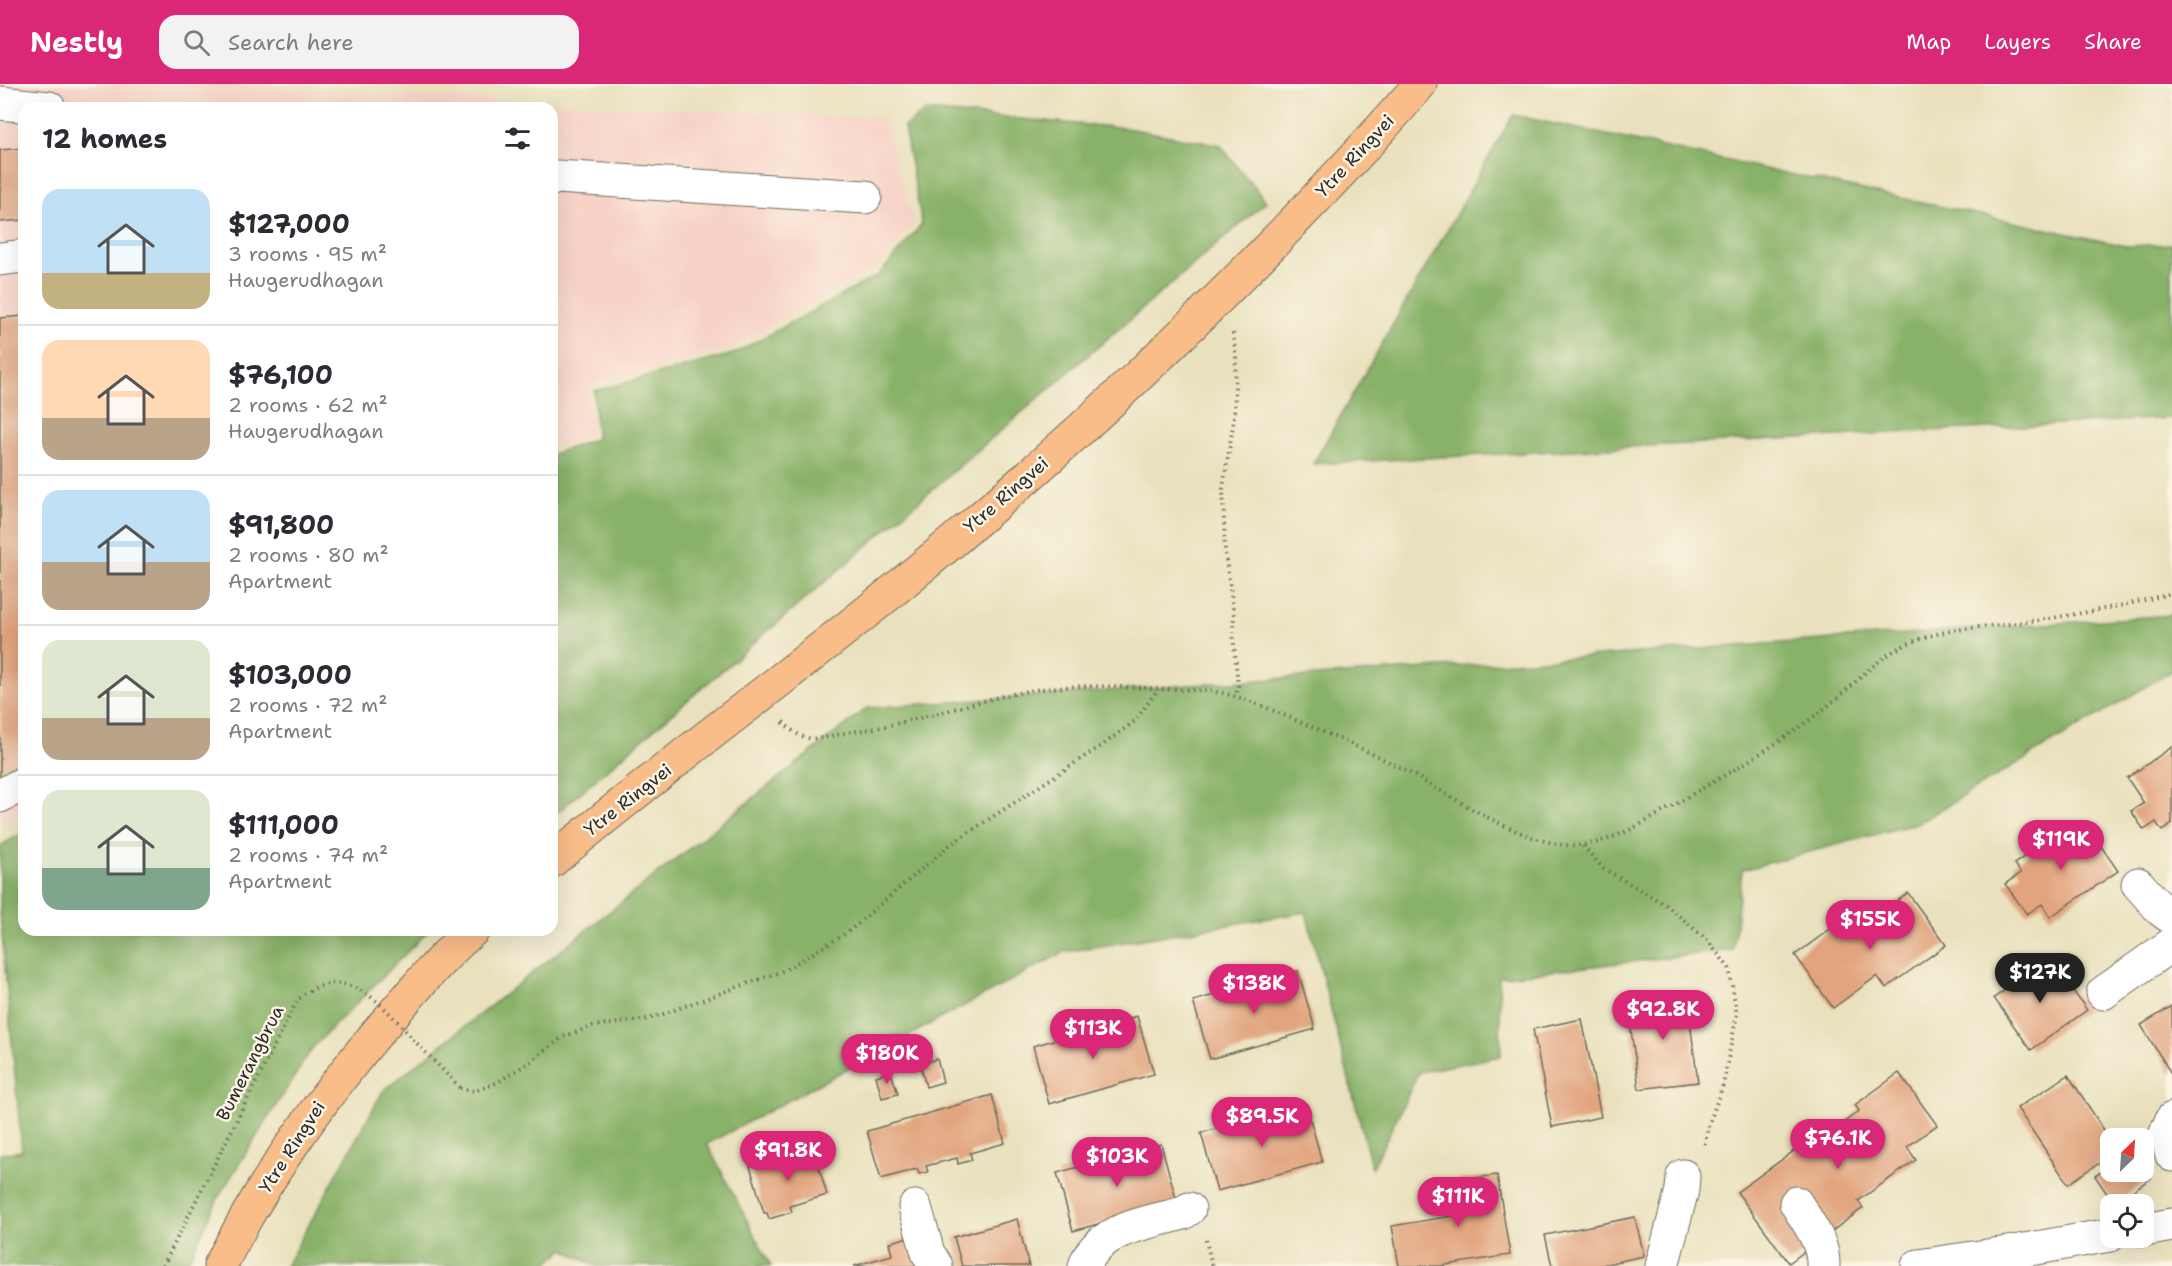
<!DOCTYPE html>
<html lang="en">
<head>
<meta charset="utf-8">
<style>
	:root { --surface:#fff; --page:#f2f2f3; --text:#2b2b33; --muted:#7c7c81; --line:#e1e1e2; --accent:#db2777 }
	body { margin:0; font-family:"Shantell Sans",sans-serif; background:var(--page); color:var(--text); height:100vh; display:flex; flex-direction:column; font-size:22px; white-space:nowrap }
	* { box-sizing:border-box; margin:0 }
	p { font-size:20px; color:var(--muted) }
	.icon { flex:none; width:33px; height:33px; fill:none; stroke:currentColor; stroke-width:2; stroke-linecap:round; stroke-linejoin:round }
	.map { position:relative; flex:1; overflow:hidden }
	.sheet { position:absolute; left:18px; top:18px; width:540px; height:834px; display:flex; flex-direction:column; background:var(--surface); border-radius:18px; box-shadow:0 6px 24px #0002 }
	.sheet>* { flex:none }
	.needle { width:39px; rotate:25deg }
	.fabs { position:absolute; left:2100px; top:1044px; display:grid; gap:12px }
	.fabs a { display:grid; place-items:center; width:54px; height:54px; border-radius:12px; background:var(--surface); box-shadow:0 6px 24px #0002; font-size:30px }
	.price { position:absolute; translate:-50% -51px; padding:0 14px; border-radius:21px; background:var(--accent); color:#fff; font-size:20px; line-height:39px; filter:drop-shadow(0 2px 3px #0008) }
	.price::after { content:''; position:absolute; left:50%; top:36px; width:18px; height:14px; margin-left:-9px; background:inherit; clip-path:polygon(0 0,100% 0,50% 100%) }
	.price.on { background:#222; color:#fff }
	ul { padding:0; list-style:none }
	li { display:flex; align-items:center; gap:18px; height:150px; padding:0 24px }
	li+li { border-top:2px solid var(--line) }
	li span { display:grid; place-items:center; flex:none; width:168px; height:120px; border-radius:18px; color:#555 }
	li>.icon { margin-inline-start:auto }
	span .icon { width:72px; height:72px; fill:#fffc; stroke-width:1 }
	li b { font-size:26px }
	h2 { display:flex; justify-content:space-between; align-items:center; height:72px; padding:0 24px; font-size:26px }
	header { display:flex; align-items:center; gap:36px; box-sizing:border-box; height:84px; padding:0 30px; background:var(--accent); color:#fff }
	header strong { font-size:28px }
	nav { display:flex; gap:33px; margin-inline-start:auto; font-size:21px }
	.search { width:420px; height:54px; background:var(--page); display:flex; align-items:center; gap:15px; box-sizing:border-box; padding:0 21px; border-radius:18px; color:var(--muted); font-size:22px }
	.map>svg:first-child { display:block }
	.built { fill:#f7d1c6 }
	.forest { fill:#89b269; stroke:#5a6e4a; stroke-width:1.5 }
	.building { fill:#e1a47e }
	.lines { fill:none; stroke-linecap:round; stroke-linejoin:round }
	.minor-casing { stroke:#6e6b5e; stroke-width:35 }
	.major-casing { stroke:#6e6b5e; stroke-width:35 }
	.path { stroke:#6e6b5e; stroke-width:4; stroke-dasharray:1.5 4.5; stroke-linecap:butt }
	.minor { stroke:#fff; stroke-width:33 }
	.major { stroke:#f8bd89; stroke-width:33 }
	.path-bridge { stroke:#6e6b5e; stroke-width:4; stroke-dasharray:1.5 4.5; stroke-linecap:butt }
	.labels { text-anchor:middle; stroke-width:5; stroke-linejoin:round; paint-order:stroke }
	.street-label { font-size:18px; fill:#2b2b2b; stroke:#fcf5e5 }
</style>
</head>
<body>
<header>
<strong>Nestly</strong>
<div class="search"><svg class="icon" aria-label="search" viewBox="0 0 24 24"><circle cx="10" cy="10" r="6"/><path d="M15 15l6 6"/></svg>Search here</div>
<nav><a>Map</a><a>Layers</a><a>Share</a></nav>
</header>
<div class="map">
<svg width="2172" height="1182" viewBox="0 0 2172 1182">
	<rect width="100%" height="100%" fill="#fcf5e5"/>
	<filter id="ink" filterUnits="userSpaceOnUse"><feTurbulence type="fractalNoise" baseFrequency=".0167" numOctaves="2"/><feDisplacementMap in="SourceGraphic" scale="12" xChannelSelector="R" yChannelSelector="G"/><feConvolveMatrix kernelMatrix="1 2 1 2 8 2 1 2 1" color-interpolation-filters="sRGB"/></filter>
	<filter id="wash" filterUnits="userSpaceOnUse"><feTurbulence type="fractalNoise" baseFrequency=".008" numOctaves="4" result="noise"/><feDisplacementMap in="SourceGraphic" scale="24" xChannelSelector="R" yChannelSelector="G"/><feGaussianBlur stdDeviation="1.35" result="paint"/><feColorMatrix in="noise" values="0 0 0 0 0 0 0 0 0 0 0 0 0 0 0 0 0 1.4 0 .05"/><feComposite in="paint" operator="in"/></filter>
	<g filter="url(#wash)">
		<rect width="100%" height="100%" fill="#e9e1bd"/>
		<polygon class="built" points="0,0 231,0 395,11 884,35 914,140 878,181 729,266 588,302 592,351 552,364 552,24 24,24 24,728 0,741"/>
		<g class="forest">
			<polygon points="926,27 1126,44 1220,61 1266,118 552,733 552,370 596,355 594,307 733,270 879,191 922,140 904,43"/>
			<polygon points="1513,31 2126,162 2172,160 2172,334 1313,380"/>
			<polygon points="2172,531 2172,587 1918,739 1742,786 1733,866 1499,893 1501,972 1419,988 1372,1085 1306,828 1064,868 707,1060 771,1182 596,1182 563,1165 544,1182 286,1182 383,1007 867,624"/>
			<polygon points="24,748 24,846 429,846 313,963 220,1110 186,1182 0,1182 0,1070 22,1067 0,829 0,762"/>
		</g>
		<g id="blocks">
			<g class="building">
				<polygon points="24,64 24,136 0,138 0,66"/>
				<polygon points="24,232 24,683 0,696 0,234"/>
				<polygon points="2172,663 2172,740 2162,747 2156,738 2144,746 2131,727 2144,719 2127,694"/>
				<polygon points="2071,740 2076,747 2086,740 2118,787 2050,833 2042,820 2027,830 2005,800 2021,789 2014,780"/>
				<polygon points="1908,809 1946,861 1886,904 1877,892 1833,924 1795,871 1848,832 1857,846"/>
				<polygon points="2049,874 2087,926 2031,966 1994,914"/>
				<polygon points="1298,887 1315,945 1210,975 1193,917"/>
				<polygon points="1686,908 1698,998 1639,1005 1627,916"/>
				<polygon points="2172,922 2172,991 2141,941"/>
				<polygon points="1137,932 1154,990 1049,1020 1033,962"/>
				<polygon points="1582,935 1601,1033 1552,1043 1533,945"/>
				<polygon points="937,975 943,998 926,1003 920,980"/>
				<polygon points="891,988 898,1010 882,1014 876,992"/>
				<polygon points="1899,989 1937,1041 1907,1063 1916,1076 1858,1117 1863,1124 1789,1179 1737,1108 1812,1054 1816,1059 1859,1027 1855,1021"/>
				<polygon points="2068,991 2110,1055 2110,1072 2068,1100 2017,1024"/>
				<polygon points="992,1011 1005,1059 970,1069 972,1076 958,1080 957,1074 926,1082 928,1088 919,1090 917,1085 881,1095 867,1047"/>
				<polygon points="1306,1020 1322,1078 1217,1107 1201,1049"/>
				<polygon points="1161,1060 1177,1118 1073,1147 1057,1089"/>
				<polygon points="813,1063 827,1111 790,1122 792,1128 769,1135 767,1129 764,1129 750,1082"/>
				<polygon points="2110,1082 2110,1088 2144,1088 2144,1083 2151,1094 2114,1120 2095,1092"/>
				<polygon points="1497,1091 1510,1171 1440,1182 1399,1182 1392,1142 1452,1132 1447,1098"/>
				<polygon points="1635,1133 1644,1172 1597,1182 1552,1182 1545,1151"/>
				<polygon points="1017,1135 1029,1182 962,1182 954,1153"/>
				<polygon points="911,1152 923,1182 854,1182 892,1171 889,1159"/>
			</g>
		</g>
	</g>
	<g filter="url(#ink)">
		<use href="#blocks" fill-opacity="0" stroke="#6e6b5e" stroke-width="1.5"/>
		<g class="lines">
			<defs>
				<g id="minor">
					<polyline points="0,19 49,24"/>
					<polyline points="552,95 557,93 865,113"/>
					<polyline points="0,175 24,172"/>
					<polyline points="0,712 24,699"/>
					<polyline points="2138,800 2161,826 2172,834"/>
					<polyline points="2103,909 2172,860"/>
					<polyline points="2172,1035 2166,1049 2172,1071"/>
					<path d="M1796 1119C1808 1139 1824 1158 1823 1182"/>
					<polyline points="915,1123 928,1169 936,1182"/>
					<polyline points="2144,1146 2172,1141"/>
					<path d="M1085 1182C1097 1144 1150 1139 1183 1129L1189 1125"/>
					<polyline points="1662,1182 1682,1106 1683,1092"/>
					<polyline points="1918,1182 2014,1168 2110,1151"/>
				</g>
				<g id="major">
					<path d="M552 777C661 685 777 601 888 511 1026 399 1157 279 1281 151 1328 102 1376 52 1420 0"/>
					<path d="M220 1182C266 1091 327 1006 394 929 419 900 444 871 473 846"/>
				</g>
			</defs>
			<use href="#minor" class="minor-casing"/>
			<use href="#major" class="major-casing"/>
			<g class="path">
				<polyline points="1233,249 1236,273 1234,335 1223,404 1225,469 1234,531 1233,549 1238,602 1236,611"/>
				<path d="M783 638C808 664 820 653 851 648 913 640 973 616 1035 606 1088 598 1140 605 1193 606 1235 606 1270 626 1307 641 1342 656 1377 671 1410 689 1453 713 1533 767 1581 761 1616 758 1655 732 1684 715 1734 686 1784 657 1829 621 1853 602 1873 578 1899 564 1941 542 1987 544 2032 537 2079 530 2126 522 2172 509"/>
				<polyline points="1583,762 1604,785 1666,821 1692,843 1708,857 1729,884 1737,930 1723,1001 1708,1043 1704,1063"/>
				<polyline points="460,1004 475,1007 496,999 527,980 563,953 593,942 649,935 785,886 848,848 951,760 1104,660 1135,637 1158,605"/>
				<polyline points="1206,1156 1212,1182"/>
				<polyline points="163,1182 166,1176"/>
			</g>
			<use href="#minor" class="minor"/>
			<use href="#major" class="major"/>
			<path class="path-bridge" d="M166 1176 298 915C303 912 308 908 313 905 354 884 388 927 412 954 428 971 444 987 460 1004"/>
		</g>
	</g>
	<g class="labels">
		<g class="street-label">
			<text transform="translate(1355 72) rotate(-47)" y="6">Ytre Ringvei</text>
			<text transform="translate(1006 411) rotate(-41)" y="6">Ytre Ringvei</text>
			<text transform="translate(628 716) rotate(-38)" y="6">Ytre Ringvei</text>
			<text transform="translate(250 979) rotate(-63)" y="6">Bumerangbrua</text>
			<text transform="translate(292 1063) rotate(-57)" y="6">Ytre Ringvei</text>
		</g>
	</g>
</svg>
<div class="fabs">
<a><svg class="needle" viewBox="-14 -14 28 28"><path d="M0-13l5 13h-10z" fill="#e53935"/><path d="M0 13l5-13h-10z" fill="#7c7c81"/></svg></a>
<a><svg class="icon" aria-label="locate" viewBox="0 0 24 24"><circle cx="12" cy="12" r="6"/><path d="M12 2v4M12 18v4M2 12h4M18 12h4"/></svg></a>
</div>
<b class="price" style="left:2061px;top:787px">$119K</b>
<b class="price" style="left:1870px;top:867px">$155K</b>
<b class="price on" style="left:2040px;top:920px">$127K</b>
<b class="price" style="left:1254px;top:931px">$138K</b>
<b class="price" style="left:1663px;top:957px">$92.8K</b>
<b class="price" style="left:1093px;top:976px">$113K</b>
<b class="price" style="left:887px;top:1001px">$180K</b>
<b class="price" style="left:1262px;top:1064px">$89.5K</b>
<b class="price" style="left:1838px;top:1086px">$76.1K</b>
<b class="price" style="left:788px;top:1098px">$91.8K</b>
<b class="price" style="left:1117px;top:1104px">$103K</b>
<b class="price" style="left:1458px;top:1144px">$111K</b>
<section class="sheet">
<h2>12 homes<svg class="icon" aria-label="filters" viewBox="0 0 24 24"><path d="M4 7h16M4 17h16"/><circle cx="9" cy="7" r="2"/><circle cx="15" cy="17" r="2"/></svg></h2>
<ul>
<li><span style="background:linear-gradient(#bfe0f5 70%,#c2b280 0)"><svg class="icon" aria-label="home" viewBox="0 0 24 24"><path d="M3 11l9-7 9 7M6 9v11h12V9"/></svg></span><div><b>$127,000</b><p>3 rooms · 95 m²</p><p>Haugerudhagan</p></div></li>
<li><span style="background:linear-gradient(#ffd9b3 65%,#b9a48a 0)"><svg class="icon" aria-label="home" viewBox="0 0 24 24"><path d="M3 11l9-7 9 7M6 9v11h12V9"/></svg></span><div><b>$76,100</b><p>2 rooms · 62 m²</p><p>Haugerudhagan</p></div></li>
<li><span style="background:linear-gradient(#bfe0f5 60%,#b9a48a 0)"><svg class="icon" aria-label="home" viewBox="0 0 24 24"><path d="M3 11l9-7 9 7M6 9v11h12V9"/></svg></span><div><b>$91,800</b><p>2 rooms · 80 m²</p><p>Apartment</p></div></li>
<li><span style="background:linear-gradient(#dfe7d0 65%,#b9a48a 0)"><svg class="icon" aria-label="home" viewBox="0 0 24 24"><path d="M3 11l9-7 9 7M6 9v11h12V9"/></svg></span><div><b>$103,000</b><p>2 rooms · 72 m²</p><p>Apartment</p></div></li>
<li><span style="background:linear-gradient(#dfe7d0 65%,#7fa58c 0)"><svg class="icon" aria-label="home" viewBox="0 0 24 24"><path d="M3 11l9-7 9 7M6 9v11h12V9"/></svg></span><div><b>$111,000</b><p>2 rooms · 74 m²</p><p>Apartment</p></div></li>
</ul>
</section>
</div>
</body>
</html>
